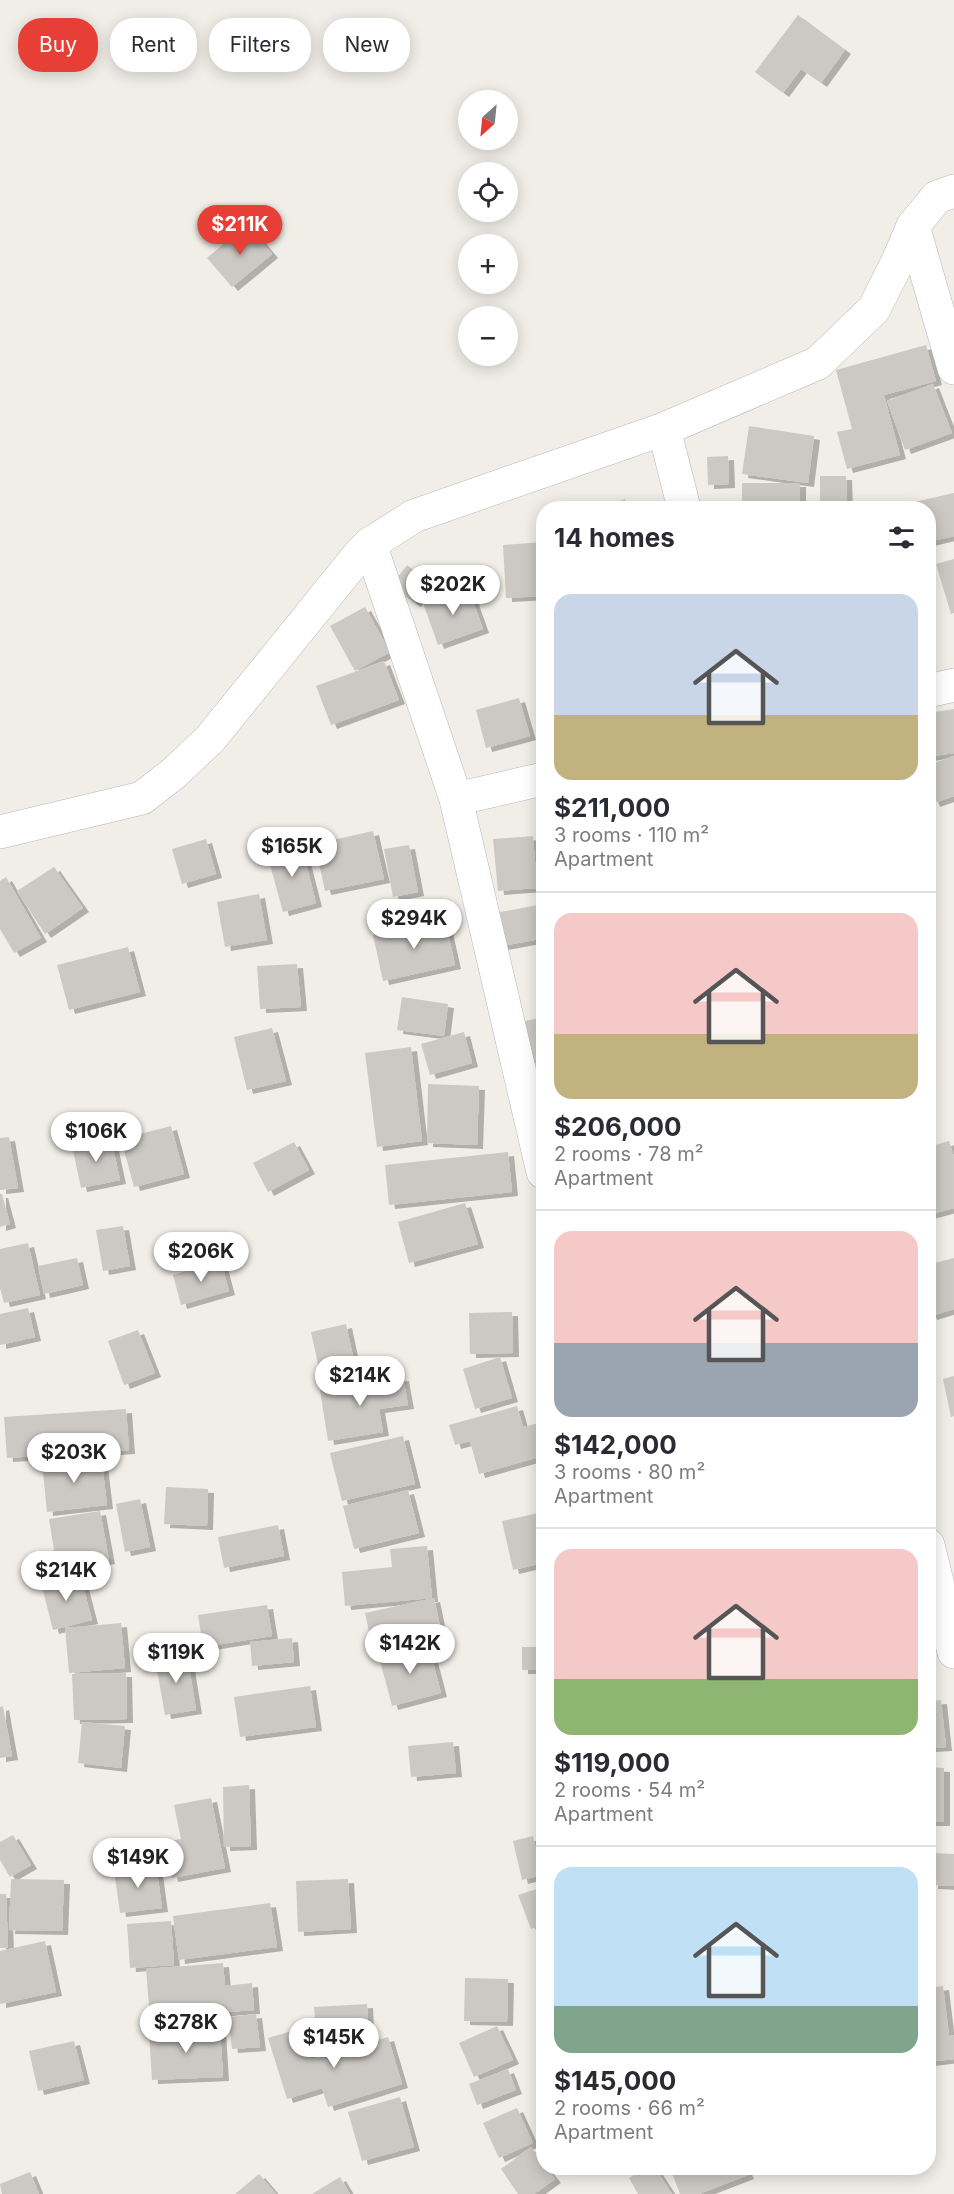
<!DOCTYPE html>
<html lang="en">
<head>
<meta charset="utf-8">
<style>
	:root { --surface:#fff; --page:#f2f2f3; --text:#2b2b33; --muted:#7c7c81; --line:#e1e1e2; --accent:#e73f36 }
	body { margin:0; font-family:Inter,sans-serif; background:var(--page); color:var(--text); height:100vh; display:flex; flex-direction:column; font-size:22px; white-space:nowrap }
	* { box-sizing:border-box; margin:0 }
	p { font-size:20px; color:var(--muted) }
	.icon { flex:none; width:33px; height:33px; fill:none; stroke:currentColor; stroke-width:2; stroke-linecap:round; stroke-linejoin:round }
	.map { position:relative; flex:1; overflow:hidden }
	.side { position:absolute; left:536px; top:501px; width:400px; height:1674px; display:flex; flex-direction:column; background:var(--surface); border-radius:24px; box-shadow:0 3px 15px #0003 }
	.side>* { flex:none }
	.hud { position:absolute; left:18px; top:18px; width:428px; height:54px; display:flex; gap:12px }
	.needle { width:39px; rotate:207deg }
	.buttons { position:absolute; left:458px; top:90px; display:grid; gap:12px }
	.buttons a { display:grid; place-items:center; width:60px; height:60px; border-radius:50%; background:var(--surface); box-shadow:0 3px 15px #0003; font-size:30px }
	.price { position:absolute; translate:-50% -51px; padding:0 14px; border-radius:21px; background:#fff; color:#222; font-size:20px; line-height:39px; filter:drop-shadow(0 2px 3px #0008) }
	.price::after { content:''; position:absolute; left:50%; top:36px; width:18px; height:14px; margin-left:-9px; background:inherit; clip-path:polygon(0 0,100% 0,50% 100%) }
	.price.current { background:var(--accent); color:#fff }
	ul { padding:0; list-style:none }
	li { display:grid; align-content:center; gap:12px; height:318px; padding:0 18px }
	li+li { border-top:2px solid var(--line) }
	li span { display:grid; place-items:center; height:186px; border-radius:18px; color:#555 }
	li>.icon { margin-inline-start:auto }
	span .icon { width:108px; height:108px; fill:#fffc; stroke-width:1 }
	li b { font-size:26px }
	h2 { display:flex; justify-content:space-between; align-items:center; height:72px; padding:0 18px; font-size:26px }
	.tag { padding:0 21px; border-radius:24px; background:var(--surface); box-shadow:0 3px 15px #0003; font-size:21px; line-height:54px }
	.tag.current { background:var(--accent); color:#fff }
	.map>svg:first-child { display:block }
	.building { fill:#ccc9c4; filter:url(#shadow) }
	.lines { fill:none; stroke-linecap:round; stroke-linejoin:round }
	.street-casing { stroke:#b4b7bb; stroke-width:34 }
	.street { stroke:#fff; stroke-width:33 }
</style>
</head>
<body>
<div class="map">
<svg width="954" height="2194" viewBox="0 0 954 2194">
	<defs>
		<filter id="shadow"><feDropShadow dx="6" dy="4" stdDeviation="0" flood-color="#0004"/></filter>
	</defs>
	<rect width="100%" height="100%" fill="#f0eee7"/>
	<g class="building">
		<polygon points="798,15 845,50 821,83 801,69 783,93 755,72"/>
		<polygon points="247,224 272,254 232,287 207,258"/>
		<polygon points="926,345 936,381 884,395 900,455 847,469 837,432 852,429 836,370"/>
		<polygon points="933,384 952,433 905,450 887,401"/>
		<polygon points="749,426 814,436 808,483 742,474"/>
		<polygon points="728,456 729,484 708,485 707,457"/>
		<polygon points="820,476 846,476 847,508 820,508"/>
		<rect x="742" y="483" width="58" height="25"/>
		<polygon points="954,493 954,536 928,542 928,508 892,508 892,507"/>
		<polygon points="625,499 628,508 601,508"/>
		<polygon points="543,542 543,596 506,598 503,545"/>
		<polygon points="954,559 954,613 951,614 936,564"/>
		<polygon points="407,565 430,582 415,603 391,586"/>
		<polygon points="468,587 483,629 438,645 423,603"/>
		<polygon points="365,607 390,652 355,671 330,626"/>
		<polygon points="384,661 399,700 331,725 316,686"/>
		<polygon points="519,698 530,736 486,748 476,710"/>
		<polygon points="954,709 954,753 928,757 928,713"/>
		<polygon points="954,756 954,796 934,803 928,787 928,765"/>
		<polygon points="373,831 384,879 325,891 315,844"/>
		<polygon points="533,836 537,888 498,891 493,839"/>
		<polygon points="206,839 216,874 182,884 172,849"/>
		<polygon points="301,844 316,903 283,912 267,854"/>
		<polygon points="409,845 418,892 393,897 384,849"/>
		<polygon points="54,867 83,908 45,934 17,891"/>
		<polygon points="6,877 41,938 14,953 0,929 0,881"/>
		<polygon points="259,894 267,940 225,947 217,902"/>
		<polygon points="543,904 543,947 540,939 502,946 495,913"/>
		<polygon points="445,920 455,965 383,981 373,935"/>
		<polygon points="128,947 140,992 69,1010 57,965"/>
		<polygon points="297,964 301,1007 260,1009 257,966"/>
		<polygon points="402,997 448,1004 444,1036 397,1030"/>
		<polygon points="543,1017 543,1059 530,1062 521,1022"/>
		<polygon points="272,1028 286,1081 247,1090 234,1037"/>
		<polygon points="464,1032 472,1063 430,1075 421,1044"/>
		<polygon points="411,1047 422,1141 377,1147 365,1053"/>
		<polygon points="428,1084 479,1086 477,1145 427,1143"/>
		<polygon points="171,1126 184,1174 134,1187 121,1139"/>
		<polygon points="9,1137 18,1188 0,1190 0,1138"/>
		<polygon points="111,1138 120,1180 81,1188 72,1146"/>
		<polygon points="949,1141 954,1157 954,1208 928,1215 928,1147"/>
		<polygon points="294,1142 309,1170 268,1192 253,1163"/>
		<polygon points="508,1152 512,1192 389,1205 385,1165"/>
		<polygon points="0,1194 2,1194 10,1224 0,1227"/>
		<polygon points="465,1203 478,1244 409,1263 398,1222"/>
		<polygon points="123,1226 130,1266 103,1271 96,1230"/>
		<polygon points="28,1243 40,1295 4,1303 0,1288 0,1249"/>
		<polygon points="77,1258 83,1285 44,1294 38,1266"/>
		<polygon points="954,1258 954,1309 931,1316 928,1307 928,1265"/>
		<polygon points="221,1261 229,1291 181,1305 173,1275"/>
		<polygon points="28,1308 35,1337 0,1345 0,1314"/>
		<polygon points="512,1312 513,1353 470,1354 469,1313"/>
		<polygon points="346,1324 358,1380 323,1387 311,1332"/>
		<polygon points="138,1330 155,1373 124,1385 108,1341"/>
		<polygon points="500,1357 512,1398 475,1409 463,1369"/>
		<polygon points="954,1376 954,1416 951,1417 943,1379"/>
		<polygon points="403,1377 408,1405 379,1409 383,1432 328,1441 320,1390"/>
		<polygon points="517,1406 523,1427 543,1422 543,1456 479,1474 470,1441 455,1445 449,1425"/>
		<polygon points="126,1409 129,1450 7,1458 4,1417"/>
		<polygon points="403,1436 415,1484 342,1501 330,1453"/>
		<polygon points="101,1455 107,1505 47,1512 42,1462"/>
		<polygon points="166,1487 208,1489 207,1526 164,1524"/>
		<polygon points="408,1490 419,1533 354,1549 343,1506"/>
		<polygon points="140,1499 150,1547 125,1552 116,1504"/>
		<polygon points="100,1511 109,1560 57,1569 49,1519"/>
		<polygon points="543,1512 543,1563 513,1570 502,1521"/>
		<polygon points="278,1525 284,1556 224,1568 218,1537"/>
		<polygon points="427,1546 432,1598 345,1606 342,1572 392,1567 390,1549"/>
		<polygon points="80,1574 92,1620 53,1630 41,1583"/>
		<polygon points="434,1598 442,1636 373,1650 365,1613"/>
		<polygon points="267,1605 272,1636 203,1647 198,1615"/>
		<polygon points="121,1623 125,1668 69,1673 65,1628"/>
		<polygon points="292,1638 294,1662 252,1666 250,1642"/>
		<polygon points="428,1643 441,1693 392,1706 379,1657"/>
		<rect x="522" y="1647" width="21" height="23"/>
		<polygon points="187,1654 196,1710 165,1715 155,1659"/>
		<polygon points="126,1673 127,1719 74,1720 72,1674"/>
		<polygon points="310,1686 316,1727 240,1737 234,1697"/>
		<polygon points="941,1700 946,1747 928,1748 928,1701"/>
		<polygon points="3,1706 12,1756 0,1758 0,1707"/>
		<polygon points="82,1722 125,1726 121,1768 78,1763"/>
		<polygon points="453,1742 456,1773 411,1777 408,1746"/>
		<polygon points="928,1767 944,1768 944,1822 928,1822"/>
		<polygon points="249,1785 251,1846 224,1847 223,1787"/>
		<polygon points="211,1798 225,1868 172,1878 165,1842 181,1839 174,1805"/>
		<polygon points="13,1835 31,1865 10,1877 0,1860 0,1842"/>
		<polygon points="533,1836 542,1875 522,1880 513,1841"/>
		<polygon points="933,1853 954,1854 954,1886 932,1885"/>
		<polygon points="156,1864 162,1908 120,1913 114,1870"/>
		<polygon points="11,1879 64,1880 62,1931 9,1930"/>
		<polygon points="348,1879 351,1929 298,1932 296,1881"/>
		<polygon points="540,1888 543,1895 543,1925 531,1929 518,1895"/>
		<polygon points="0,1894 6,1894 8,1948 0,1948"/>
		<polygon points="270,1903 277,1947 179,1960 173,1916"/>
		<polygon points="171,1921 174,1965 130,1968 127,1924"/>
		<polygon points="45,1941 56,1992 0,2004 0,1951"/>
		<polygon points="223,1963 225,1986 252,1983 254,2010 150,2018 146,1969"/>
		<polygon points="465,1978 508,1979 507,2022 464,2021"/>
		<polygon points="943,1986 949,2035 954,2035 954,2059 928,2062 928,1988"/>
		<polygon points="367,2004 369,2040 317,2043 314,2007"/>
		<polygon points="256,2014 260,2047 232,2049 228,2017"/>
		<polygon points="497,2026 513,2060 474,2077 459,2043"/>
		<polygon points="302,2028 311,2059 388,2037 402,2084 328,2107 322,2088 287,2099 268,2038"/>
		<polygon points="220,2029 223,2077 152,2080 149,2032"/>
		<polygon points="74,2041 84,2080 38,2091 29,2051"/>
		<polygon points="508,2069 516,2090 477,2105 469,2084"/>
		<polygon points="400,2097 414,2147 362,2161 348,2112"/>
		<polygon points="517,2108 533,2143 499,2158 483,2123"/>
		<polygon points="531,2147 543,2163 543,2168 546,2168 555,2179 534,2194 518,2194 501,2169"/>
		<polygon points="646,2168 655,2168 672,2194 638,2194 629,2178"/>
		<polygon points="670,2168 745,2168 748,2175 699,2194 680,2194"/>
		<polygon points="30,2172 39,2194 2,2194 0,2184"/>
		<polygon points="259,2174 276,2194 235,2194"/>
		<polygon points="340,2177 350,2194 312,2194"/>
	</g>
	<g class="lines">
		<defs>
			<g id="street">
				<polyline points="913,226 954,368"/>
				<polyline points="664,429 684,508"/>
				<polyline points="370,544 456,799 543,1172"/>
				<polyline points="928,691 954,685"/>
				<polyline points="456,799 543,779"/>
				<polyline points="0,832 142,798 174,773 210,739 359,555 370,544 414,516 664,429 818,363 874,309 898,261 913,226 937,197 954,191"/>
				<polyline points="928,1545 954,1652"/>
			</g>
		</defs>
		<use href="#street" class="street-casing"/>
		<use href="#street" class="street"/>
	</g>
</svg>
<div class="buttons">
<a><svg class="needle" viewBox="-14 -14 28 28"><path d="M0-13l5 13h-10z" fill="#e53935"/><path d="M0 13l5-13h-10z" fill="#7c7c81"/></svg></a>
<a><svg class="icon" aria-label="locate" viewBox="0 0 24 24"><circle cx="12" cy="12" r="6"/><path d="M12 2v4M12 18v4M2 12h4M18 12h4"/></svg></a>
<a>+</a>
<a>−</a>
</div>
<b class="price current" style="left:240px;top:256px">$211K</b>
<b class="price" style="left:453px;top:616px">$202K</b>
<b class="price" style="left:292px;top:878px">$165K</b>
<b class="price" style="left:414px;top:950px">$294K</b>
<b class="price" style="left:96px;top:1163px">$106K</b>
<b class="price" style="left:201px;top:1283px">$206K</b>
<b class="price" style="left:360px;top:1407px">$214K</b>
<b class="price" style="left:74px;top:1484px">$203K</b>
<b class="price" style="left:66px;top:1602px">$214K</b>
<b class="price" style="left:410px;top:1675px">$142K</b>
<b class="price" style="left:176px;top:1684px">$119K</b>
<b class="price" style="left:138px;top:1889px">$149K</b>
<b class="price" style="left:186px;top:2054px">$278K</b>
<b class="price" style="left:334px;top:2069px">$145K</b>
<div class="hud">
<a class="tag current">Buy</a>
<a class="tag">Rent</a>
<a class="tag">Filters</a>
<a class="tag">New</a>
</div>
<section class="side">
<h2>14 homes<svg class="icon" aria-label="filters" viewBox="0 0 24 24"><path d="M4 7h16M4 17h16"/><circle cx="9" cy="7" r="2"/><circle cx="15" cy="17" r="2"/></svg></h2>
<ul>
<li><span style="background:linear-gradient(#c9d6e8 65%,#c2b280 0)"><svg class="icon" aria-label="home" viewBox="0 0 24 24"><path d="M3 11l9-7 9 7M6 9v11h12V9"/></svg></span><div><b>$211,000</b><p>3 rooms · 110 m²</p><p>Apartment</p></div></li>
<li><span style="background:linear-gradient(#f6c9c9 65%,#c2b280 0)"><svg class="icon" aria-label="home" viewBox="0 0 24 24"><path d="M3 11l9-7 9 7M6 9v11h12V9"/></svg></span><div><b>$206,000</b><p>2 rooms · 78 m²</p><p>Apartment</p></div></li>
<li><span style="background:linear-gradient(#f6c9c9 60%,#9aa5b1 0)"><svg class="icon" aria-label="home" viewBox="0 0 24 24"><path d="M3 11l9-7 9 7M6 9v11h12V9"/></svg></span><div><b>$142,000</b><p>3 rooms · 80 m²</p><p>Apartment</p></div></li>
<li><span style="background:linear-gradient(#f6c9c9 70%,#8fb573 0)"><svg class="icon" aria-label="home" viewBox="0 0 24 24"><path d="M3 11l9-7 9 7M6 9v11h12V9"/></svg></span><div><b>$119,000</b><p>2 rooms · 54 m²</p><p>Apartment</p></div></li>
<li><span style="background:linear-gradient(#bfe0f5 75%,#7fa58c 0)"><svg class="icon" aria-label="home" viewBox="0 0 24 24"><path d="M3 11l9-7 9 7M6 9v11h12V9"/></svg></span><div><b>$145,000</b><p>2 rooms · 66 m²</p><p>Apartment</p></div></li>
</ul>
</section>
</div>
</body>
</html>
